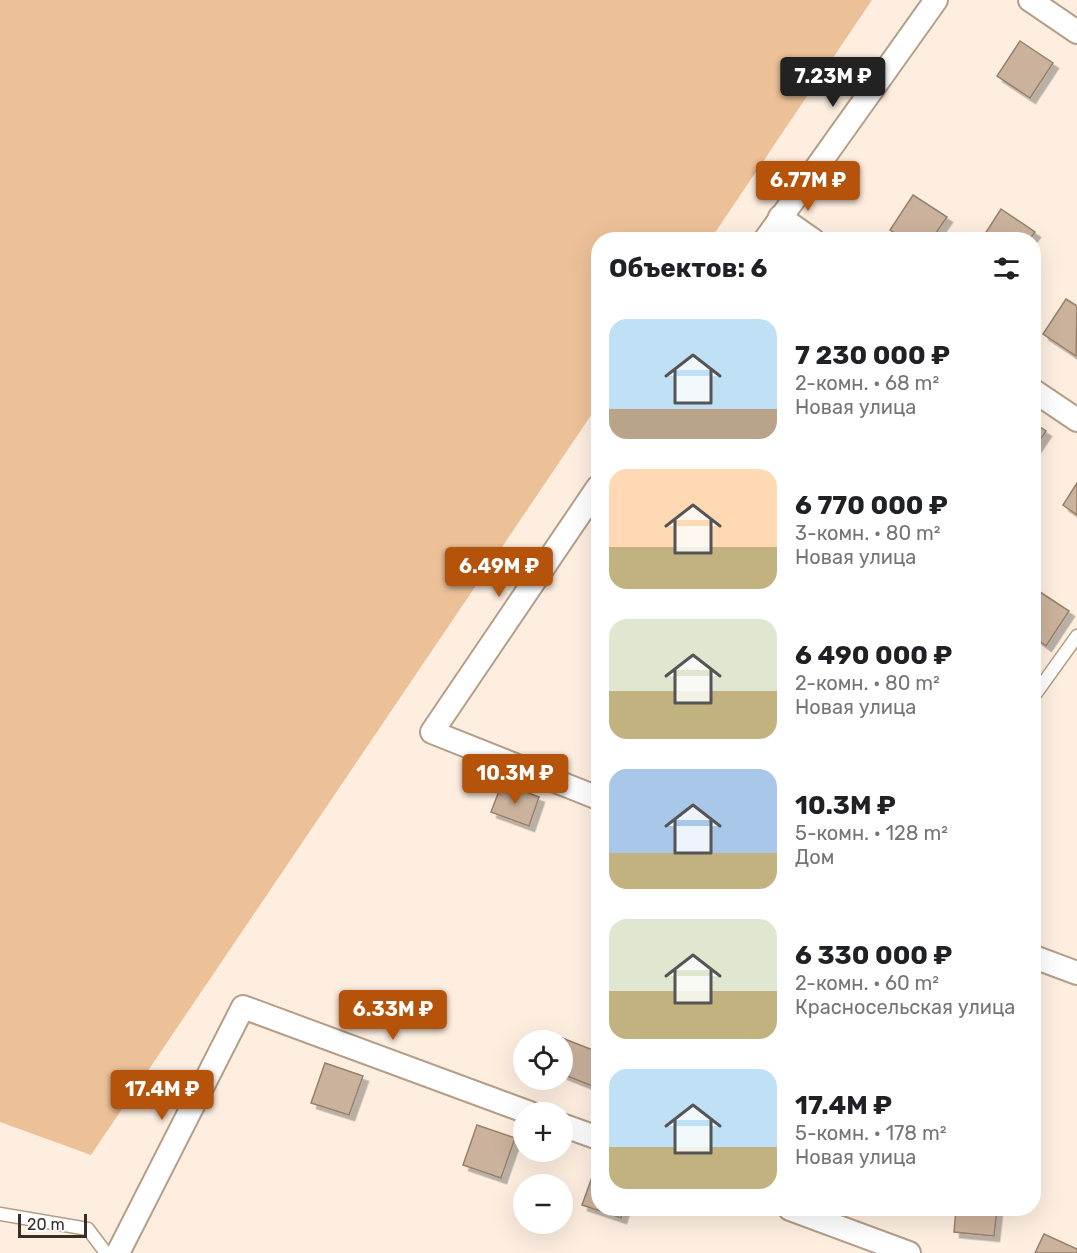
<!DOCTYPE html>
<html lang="ru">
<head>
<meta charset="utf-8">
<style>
	:root { --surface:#fff; --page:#f6f6f6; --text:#202124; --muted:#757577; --accent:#b45309 }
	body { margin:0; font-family:Rubik,sans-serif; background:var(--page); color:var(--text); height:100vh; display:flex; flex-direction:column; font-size:22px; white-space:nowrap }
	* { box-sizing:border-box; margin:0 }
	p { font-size:20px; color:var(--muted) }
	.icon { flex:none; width:33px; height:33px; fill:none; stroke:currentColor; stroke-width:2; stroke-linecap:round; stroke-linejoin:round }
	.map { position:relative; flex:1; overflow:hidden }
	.drawer { position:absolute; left:591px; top:232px; width:450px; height:984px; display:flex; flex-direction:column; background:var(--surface); border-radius:24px; box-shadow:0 6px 24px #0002 }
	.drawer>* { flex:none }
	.fabs { position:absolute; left:513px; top:1030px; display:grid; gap:12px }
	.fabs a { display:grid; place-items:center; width:60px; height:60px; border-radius:50%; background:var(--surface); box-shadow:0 6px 24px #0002; font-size:30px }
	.scale { position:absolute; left:18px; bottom:15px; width:69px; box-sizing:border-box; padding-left:6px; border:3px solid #382f26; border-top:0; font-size:16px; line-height:21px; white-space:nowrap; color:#382f26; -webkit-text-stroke:4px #fefefe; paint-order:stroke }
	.price { position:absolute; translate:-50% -51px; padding:0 14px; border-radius:6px; background:var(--accent); color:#fff; font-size:20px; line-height:39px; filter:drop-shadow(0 2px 3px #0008) }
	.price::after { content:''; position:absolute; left:50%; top:36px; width:18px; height:14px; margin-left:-9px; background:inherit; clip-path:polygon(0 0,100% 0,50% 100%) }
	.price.selected { background:#222; color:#fff }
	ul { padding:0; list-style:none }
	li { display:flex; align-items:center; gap:18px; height:150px; padding:0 18px }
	li span { display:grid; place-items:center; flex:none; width:168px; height:120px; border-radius:18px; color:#555 }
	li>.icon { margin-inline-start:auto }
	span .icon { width:72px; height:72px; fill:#fffc; stroke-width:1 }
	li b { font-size:26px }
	h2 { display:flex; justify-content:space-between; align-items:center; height:72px; padding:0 18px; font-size:26px }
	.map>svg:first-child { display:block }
	.green { fill:#ecc198 }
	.building { fill:#cbb29c; stroke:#98816b; stroke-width:1.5; filter:url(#shadow) }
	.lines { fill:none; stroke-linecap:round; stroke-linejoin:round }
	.service-casing { stroke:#b59e87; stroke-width:15 }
	.minor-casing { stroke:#b59e87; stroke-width:26 }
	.service { stroke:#fff; stroke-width:12 }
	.minor { stroke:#fff; stroke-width:22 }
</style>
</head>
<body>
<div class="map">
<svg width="1077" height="1253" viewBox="0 0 1077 1253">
	<defs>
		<filter id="shadow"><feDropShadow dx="5.5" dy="5.5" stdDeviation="0" flood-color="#0004"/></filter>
	</defs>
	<rect width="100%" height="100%" fill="#fdeee0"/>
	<polygon class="green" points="0,0 872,0 710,240 598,240 598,405 91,1155 0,1122"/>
	<g class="building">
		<polygon points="1020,41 1053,63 1030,98 997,76"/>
		<polygon points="913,195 947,217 931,240 905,240 890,230"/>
		<polygon points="1001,209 1035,232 1029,240 981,240"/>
		<polygon points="1066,299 1077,306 1076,356 1043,334"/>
		<polygon points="1034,423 1046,431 1034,449"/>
		<polygon points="1077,483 1077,515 1063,505"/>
		<polygon points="1034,588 1069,611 1046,646 1034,637"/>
		<polygon points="502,783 539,797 529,826 491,812"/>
		<polygon points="557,1036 598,1052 598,1077 595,1087 562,1074 562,1041 555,1041"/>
		<polygon points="325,1063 363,1076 349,1115 311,1103"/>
		<polygon points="477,1125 515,1138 501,1178 463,1165"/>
		<polygon points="596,1166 598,1166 598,1209 624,1209 621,1218 582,1205"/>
		<polygon points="956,1209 997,1209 994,1236 954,1232"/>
		<polygon points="1044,1234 1077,1249 1077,1253 1035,1253"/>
	</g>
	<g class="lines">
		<defs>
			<g id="service">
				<polyline points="1034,696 1077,636"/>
				<polyline points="0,1214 88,1229 106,1253"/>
			</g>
			<g id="minor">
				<polyline points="1030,0 1077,32"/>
				<polyline points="780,217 813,240"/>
				<polyline points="765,240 936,0"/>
				<polyline points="1034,391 1077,420"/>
				<polyline points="598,487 432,732 598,798"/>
				<polyline points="1034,957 1077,973"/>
				<polyline points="562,1125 598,1138"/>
				<polyline points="790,1209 909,1253"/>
				<polyline points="118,1253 243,1007 530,1113"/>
			</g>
		</defs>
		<use href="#service" class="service-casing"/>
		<use href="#minor" class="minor-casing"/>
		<use href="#service" class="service"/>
		<use href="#minor" class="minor"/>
	</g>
</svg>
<div class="fabs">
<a><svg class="icon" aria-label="locate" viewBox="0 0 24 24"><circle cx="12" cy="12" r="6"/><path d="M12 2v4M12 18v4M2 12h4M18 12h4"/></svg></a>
<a>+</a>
<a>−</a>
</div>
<div class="scale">20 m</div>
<b class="price selected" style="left:833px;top:108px">7.23M ₽</b>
<b class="price" style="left:808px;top:212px">6.77M ₽</b>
<b class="price" style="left:499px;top:598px">6.49M ₽</b>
<b class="price" style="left:515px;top:805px">10.3M ₽</b>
<b class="price" style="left:393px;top:1041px">6.33M ₽</b>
<b class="price" style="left:162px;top:1121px">17.4M ₽</b>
<section class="drawer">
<h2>Объектов: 6<svg class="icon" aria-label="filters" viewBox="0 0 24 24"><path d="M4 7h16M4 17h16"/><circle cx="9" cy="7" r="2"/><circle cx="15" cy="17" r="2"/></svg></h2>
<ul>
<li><span style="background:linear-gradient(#bfe0f5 75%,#b9a48a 0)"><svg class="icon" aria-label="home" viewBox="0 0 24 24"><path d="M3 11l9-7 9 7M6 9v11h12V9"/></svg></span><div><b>7 230 000 ₽</b><p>2-комн. · 68 m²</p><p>Новая улица</p></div></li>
<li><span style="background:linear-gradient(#ffd9b3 65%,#c2b280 0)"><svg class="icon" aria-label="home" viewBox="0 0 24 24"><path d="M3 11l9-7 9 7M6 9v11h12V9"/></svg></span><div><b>6 770 000 ₽</b><p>3-комн. · 80 m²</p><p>Новая улица</p></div></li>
<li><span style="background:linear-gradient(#dfe7d0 60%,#c2b280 0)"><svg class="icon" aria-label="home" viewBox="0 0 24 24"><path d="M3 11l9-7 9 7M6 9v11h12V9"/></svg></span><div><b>6 490 000 ₽</b><p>2-комн. · 80 m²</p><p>Новая улица</p></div></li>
<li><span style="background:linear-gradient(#a9c7e8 70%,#c2b280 0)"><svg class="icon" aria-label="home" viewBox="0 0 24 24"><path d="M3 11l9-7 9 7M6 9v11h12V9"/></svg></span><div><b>10.3M ₽</b><p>5-комн. · 128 m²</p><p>Дом</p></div></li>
<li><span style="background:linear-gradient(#dfe7d0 60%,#c2b280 0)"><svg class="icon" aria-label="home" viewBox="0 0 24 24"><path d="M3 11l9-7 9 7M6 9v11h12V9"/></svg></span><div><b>6 330 000 ₽</b><p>2-комн. · 60 m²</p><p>Красносельская улица</p></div></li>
<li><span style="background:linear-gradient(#bfe0f5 65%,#c2b280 0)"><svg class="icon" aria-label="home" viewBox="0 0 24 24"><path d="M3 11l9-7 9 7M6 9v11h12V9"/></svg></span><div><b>17.4M ₽</b><p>5-комн. · 178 m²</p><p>Новая улица</p></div></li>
</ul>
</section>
</div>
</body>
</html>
